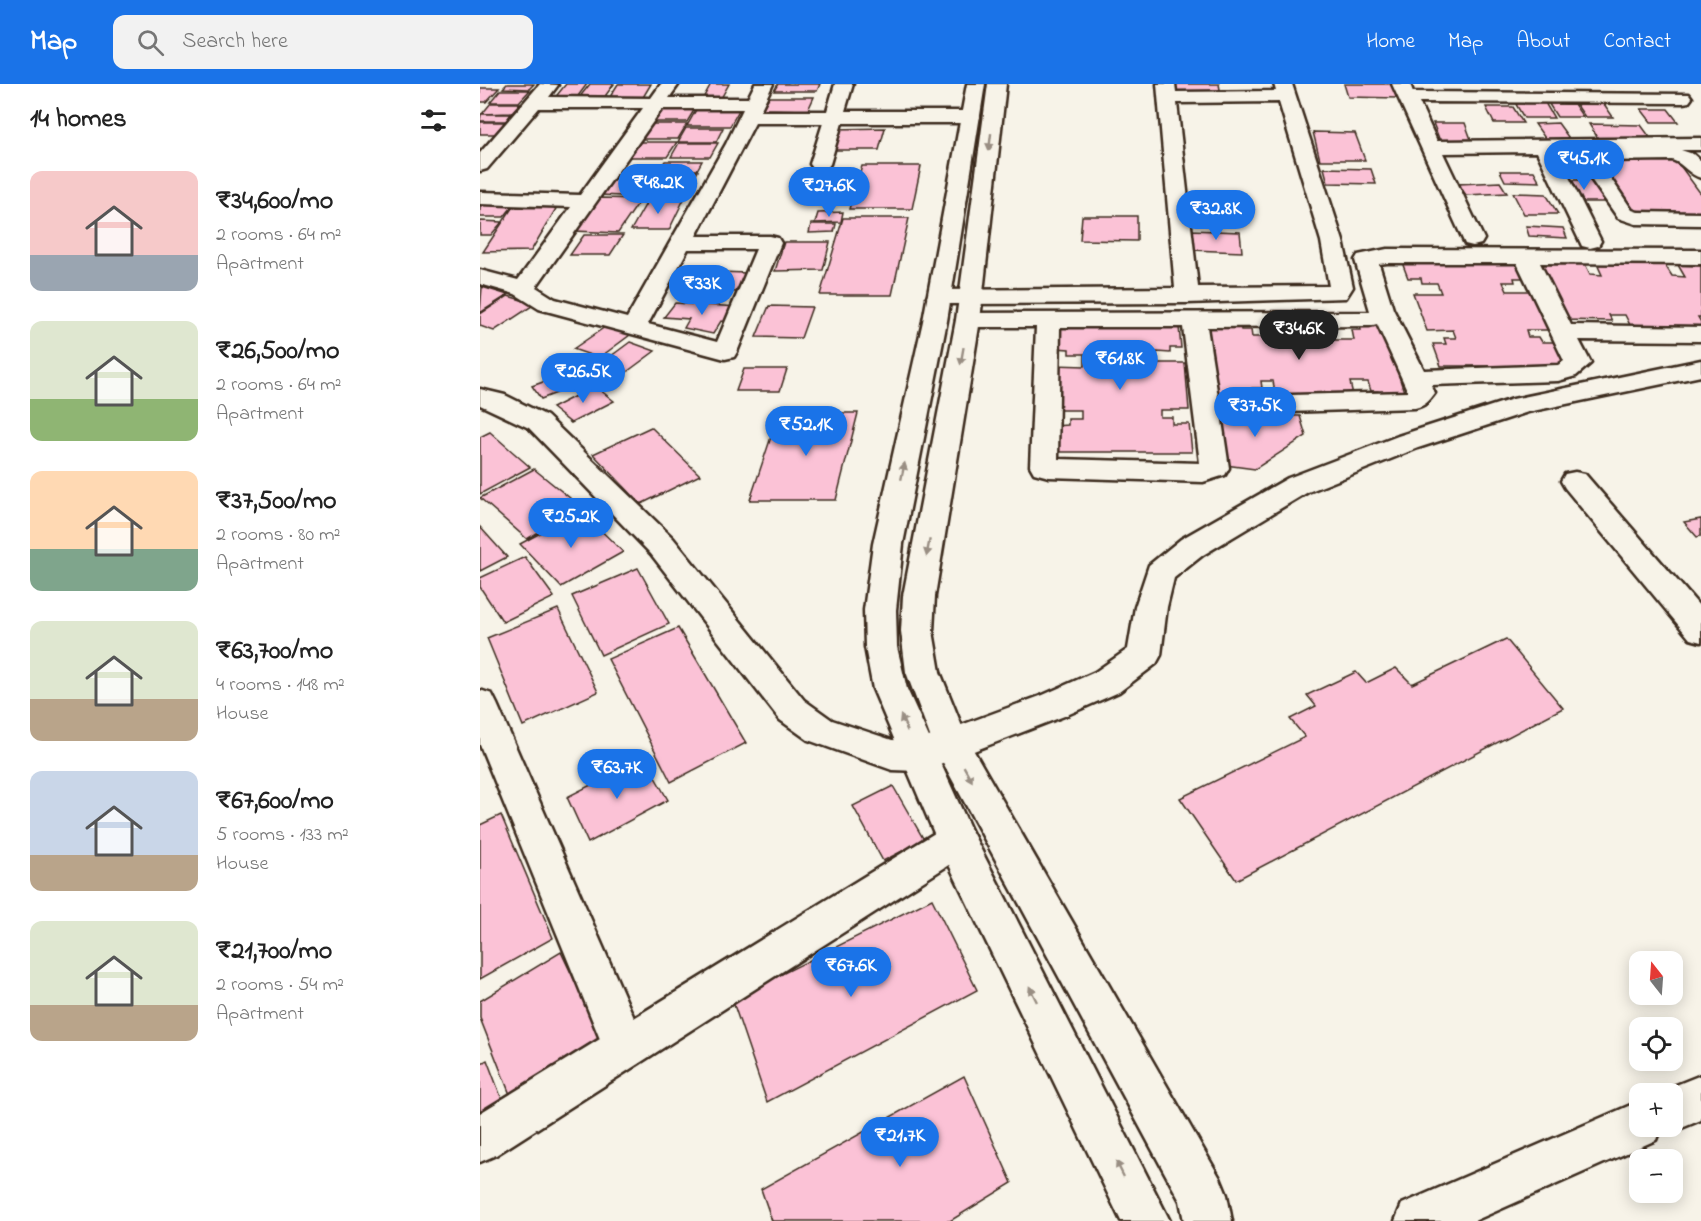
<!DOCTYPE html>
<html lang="en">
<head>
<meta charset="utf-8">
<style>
	:root { --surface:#fff; --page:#f2f2f2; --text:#222; --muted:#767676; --accent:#1a73e8 }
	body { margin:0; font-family:"Indie Flower",sans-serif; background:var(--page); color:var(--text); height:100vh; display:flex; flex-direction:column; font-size:22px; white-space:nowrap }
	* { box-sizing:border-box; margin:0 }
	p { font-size:20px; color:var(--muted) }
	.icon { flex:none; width:33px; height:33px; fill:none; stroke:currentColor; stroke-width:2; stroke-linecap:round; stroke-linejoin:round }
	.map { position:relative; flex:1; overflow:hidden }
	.side { display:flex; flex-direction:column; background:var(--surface); width:480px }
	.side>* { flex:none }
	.needle { width:39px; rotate:343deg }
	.fabs { position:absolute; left:1149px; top:867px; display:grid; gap:12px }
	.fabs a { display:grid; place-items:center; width:54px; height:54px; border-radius:12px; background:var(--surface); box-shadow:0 3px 15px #0003; font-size:30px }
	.price { position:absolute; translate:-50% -51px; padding:0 14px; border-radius:21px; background:var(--accent); color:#fff; font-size:20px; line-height:39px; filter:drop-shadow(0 2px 3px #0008) }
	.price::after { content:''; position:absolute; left:50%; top:36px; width:18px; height:14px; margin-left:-9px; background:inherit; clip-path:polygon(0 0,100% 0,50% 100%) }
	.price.current { background:#222; color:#fff }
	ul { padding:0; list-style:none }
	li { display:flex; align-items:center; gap:18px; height:150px; padding:0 30px }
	li span { display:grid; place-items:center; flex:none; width:168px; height:120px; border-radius:12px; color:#555 }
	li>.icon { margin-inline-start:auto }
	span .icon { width:72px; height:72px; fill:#fffc; stroke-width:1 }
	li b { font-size:26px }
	h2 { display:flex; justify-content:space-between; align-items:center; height:72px; padding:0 30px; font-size:26px }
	header { display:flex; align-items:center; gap:36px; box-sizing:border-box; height:84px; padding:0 30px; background:var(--accent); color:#fff }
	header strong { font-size:28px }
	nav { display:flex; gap:33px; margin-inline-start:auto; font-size:21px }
	.search { width:420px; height:54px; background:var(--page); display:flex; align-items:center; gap:15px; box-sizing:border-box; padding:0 21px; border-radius:12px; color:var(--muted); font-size:22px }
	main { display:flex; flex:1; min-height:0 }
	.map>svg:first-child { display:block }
	.building { fill:#fbc2d6; stroke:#3b2a1e; stroke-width:1.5 }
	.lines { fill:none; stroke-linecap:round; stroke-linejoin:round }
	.minor-casing { stroke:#3b2a1e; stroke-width:5 }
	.tertiary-casing { stroke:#3b2a1e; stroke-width:5 }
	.minor { fill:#f7f3e8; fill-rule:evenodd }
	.tertiary { fill:#f7f3e8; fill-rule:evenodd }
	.oneway { fill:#998e83 }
</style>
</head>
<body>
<header>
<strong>Map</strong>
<div class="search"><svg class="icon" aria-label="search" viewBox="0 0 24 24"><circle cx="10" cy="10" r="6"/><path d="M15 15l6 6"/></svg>Search here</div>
<nav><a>Home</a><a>Map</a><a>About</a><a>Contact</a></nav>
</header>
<main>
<section class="side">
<h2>14 homes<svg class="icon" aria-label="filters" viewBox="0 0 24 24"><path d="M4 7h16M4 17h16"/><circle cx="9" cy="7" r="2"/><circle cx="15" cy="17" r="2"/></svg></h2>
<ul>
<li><span style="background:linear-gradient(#f6c9c9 70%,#9aa5b1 0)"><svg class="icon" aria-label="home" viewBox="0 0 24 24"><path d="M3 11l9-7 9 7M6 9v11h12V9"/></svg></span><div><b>₹34,600/mo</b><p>2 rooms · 64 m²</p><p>Apartment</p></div></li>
<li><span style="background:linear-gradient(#dfe7d0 65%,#8fb573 0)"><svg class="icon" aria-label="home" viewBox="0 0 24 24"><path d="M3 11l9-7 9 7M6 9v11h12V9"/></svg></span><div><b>₹26,500/mo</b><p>2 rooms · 64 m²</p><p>Apartment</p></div></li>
<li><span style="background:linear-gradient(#ffd9b3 65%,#7fa58c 0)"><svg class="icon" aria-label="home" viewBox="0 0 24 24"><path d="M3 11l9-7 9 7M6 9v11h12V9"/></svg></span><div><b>₹37,500/mo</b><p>2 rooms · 80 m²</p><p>Apartment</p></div></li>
<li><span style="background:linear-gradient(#dfe7d0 65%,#b9a48a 0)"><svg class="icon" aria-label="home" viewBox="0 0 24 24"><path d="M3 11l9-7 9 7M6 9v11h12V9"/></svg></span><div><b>₹63,700/mo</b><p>4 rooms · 148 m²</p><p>House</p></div></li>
<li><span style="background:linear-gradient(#c9d6e8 70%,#b9a48a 0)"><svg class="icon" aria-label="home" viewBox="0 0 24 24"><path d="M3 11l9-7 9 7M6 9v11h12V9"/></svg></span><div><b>₹67,600/mo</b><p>5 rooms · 133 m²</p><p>House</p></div></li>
<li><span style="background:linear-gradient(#dfe7d0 70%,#b9a48a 0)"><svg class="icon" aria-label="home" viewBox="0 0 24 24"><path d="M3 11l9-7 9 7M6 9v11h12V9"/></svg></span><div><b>₹21,700/mo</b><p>2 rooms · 54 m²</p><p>Apartment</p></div></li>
</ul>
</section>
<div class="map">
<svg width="1221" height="1137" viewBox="0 0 1221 1137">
	<rect width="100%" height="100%" fill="#f7f3e8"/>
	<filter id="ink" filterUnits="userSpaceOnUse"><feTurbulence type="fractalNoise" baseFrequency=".0167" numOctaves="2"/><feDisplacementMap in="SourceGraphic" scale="12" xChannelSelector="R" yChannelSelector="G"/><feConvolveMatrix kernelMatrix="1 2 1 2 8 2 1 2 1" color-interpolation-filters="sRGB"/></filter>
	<g filter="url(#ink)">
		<g class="building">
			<polygon points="27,0 54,0 49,5 23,4"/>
			<polygon points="86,0 107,0 95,16 73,16"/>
			<polygon points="110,0 134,0 123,15 98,15"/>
			<polygon points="138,0 171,0 162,15 128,16"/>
			<polygon points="231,0 249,0 240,16 222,16"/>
			<polygon points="298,0 340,0 337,7 294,7"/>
			<polygon points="690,0 739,0 741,11 691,11"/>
			<polygon points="864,0 913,0 918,14 868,13"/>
			<polygon points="0,4 19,4 6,18 0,18"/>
			<polygon points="20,6 50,6 39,18 10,18"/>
			<polygon points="289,13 334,13 328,26 282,25"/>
			<polygon points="1034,17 1064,17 1074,34 1044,34"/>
			<polygon points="1067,17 1092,17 1103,33 1077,33"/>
			<polygon points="1094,17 1122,17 1133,33 1105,33"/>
			<polygon points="11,19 40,19 31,29 2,30"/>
			<polygon points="180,23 216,23 207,38 171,38"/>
			<polygon points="1006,23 1033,23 1043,39 1014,39"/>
			<polygon points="1161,25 1188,25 1198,38 1171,38"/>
			<polygon points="216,26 259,26 250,42 207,42"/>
			<polygon points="1,30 31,30 26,37 0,37"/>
			<polygon points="0,38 25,38 15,50 0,50"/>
			<polygon points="953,39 985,39 992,58 960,57"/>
			<polygon points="1078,39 1091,57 1067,57 1055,40"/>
			<polygon points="171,40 207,40 198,55 161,55"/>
			<polygon points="1109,40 1161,41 1172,56 1119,56"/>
			<polygon points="206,44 243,44 236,58 198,58"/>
			<polygon points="405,44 399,66 349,66 356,45"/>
			<polygon points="833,48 875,49 885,76 840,76"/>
			<polygon points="160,58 197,58 187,73 150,73"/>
			<polygon points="199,59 238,59 230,73 191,73"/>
			<polygon points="1118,75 1196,76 1221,110 1221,132 1153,131"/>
			<polygon points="185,77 222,77 217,86 179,86"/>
			<polygon points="382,82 441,82 432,125 369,125"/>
			<polygon points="844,84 891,85 896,100 848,99"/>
			<polygon points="185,87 218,87 211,100 178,99"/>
			<polygon points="1020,87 1054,87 1060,98 1025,97"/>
			<polygon points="134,96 174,97 162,113 121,111"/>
			<polygon points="1081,96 1114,96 1128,118 1094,118"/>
			<polygon points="1020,98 1027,109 986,111 978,100"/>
			<polygon points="1033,109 1066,110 1078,130 1044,130"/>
			<polygon points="120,114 161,115 138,149 95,147"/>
			<polygon points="204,115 189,146 151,146 168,116"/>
			<polygon points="0,119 35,119 24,133 0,133"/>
			<polygon points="77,123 51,167 3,168 32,124"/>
			<polygon points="363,128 361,138 335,139 338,129"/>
			<polygon points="602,132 657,132 657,157 600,156"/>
			<polygon points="363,134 429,134 412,211 340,211"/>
			<polygon points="0,137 22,138 11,151 0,151"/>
			<polygon points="331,140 356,140 354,148 329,149"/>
			<polygon points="1046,142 1083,144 1087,154 1049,152"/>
			<polygon points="711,146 760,148 762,168 711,166"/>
			<polygon points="104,151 143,151 130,171 90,171"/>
			<polygon points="304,158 350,158 343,186 295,187"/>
			<polygon points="921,176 1035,176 1044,194 1034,194 1035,198 1023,198 1027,207 1052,207 1072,246 1046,246 1048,253 1059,253 1062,258 1077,258 1089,282 961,282 953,260 966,260 964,254 976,254 973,246 947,247 933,209 961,209 957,199 942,199 941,194 928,194"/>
			<polygon points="1057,179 1105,180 1110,190 1122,191 1117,180 1185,181 1192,192 1205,193 1198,181 1221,182 1221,233 1218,233 1221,238 1221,246 1152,245 1145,231 1129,231 1132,237 1083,236"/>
			<polygon points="214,187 266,189 256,208 203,205"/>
			<polygon points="2,203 28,211 0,229"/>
			<polygon points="28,212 55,220 14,247 0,242 0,230"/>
			<polygon points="195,219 259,223 250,238 241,237 233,250 204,244 209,235 184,233"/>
			<polygon points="289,222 332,223 321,254 276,253"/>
			<polygon points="782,238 851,239 855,256 874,256 872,246 881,246 879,239 902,239 925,311 900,312 898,307 891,307 888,298 870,298 874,315 796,315 793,297 781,297 782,304 772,304 773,314 731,314 724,239 760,239 761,246 771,246 772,253 785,253"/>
			<polygon points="125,243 150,251 119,274 93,265"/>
			<polygon points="576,243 699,243 701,264 690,264 690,269 677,268 677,279 705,279 709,326 680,326 680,333 692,333 692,340 709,340 712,368 572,368 574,342 588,341 588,335 601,335 601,326 572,326 574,281 605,282 605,270 589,270 589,265 576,264"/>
			<polygon points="150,258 175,267 144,290 119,281"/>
			<polygon points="264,285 307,285 300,307 256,307"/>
			<polygon points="91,288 100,300 61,315 52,302"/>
			<polygon points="115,302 134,317 91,339 72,324"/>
			<polygon points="299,329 378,329 356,416 270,416"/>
			<polygon points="733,331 820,332 826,352 775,385 738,380"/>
			<polygon points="171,343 220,391 161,420 113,370"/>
			<polygon points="10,348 50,383 0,410 0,353"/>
			<polygon points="54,385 101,423 47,455 0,414"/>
			<polygon points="101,427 143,468 81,503 40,460"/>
			<polygon points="1221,435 1221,452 1217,453 1204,438"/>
			<polygon points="0,443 27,473 0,487"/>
			<polygon points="45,473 74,513 23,538 0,503 0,494"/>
			<polygon points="158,484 189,540 121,571 92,512"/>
			<polygon points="78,525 118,608 43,642 7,554"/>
			<polygon points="198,544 266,659 191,698 128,575"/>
			<polygon points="1026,555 1083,624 756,796 700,714 825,653 810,635 836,622 827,611 876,588 886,599 916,584 932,600"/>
			<polygon points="164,674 188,716 108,759 87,713"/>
			<polygon points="413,702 444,756 403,777 373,722"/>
			<polygon points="21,731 73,854 0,895 0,741"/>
			<polygon points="452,815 497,906 287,1018 252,915"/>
			<polygon points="81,868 122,954 31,1013 0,934 0,917"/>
			<polygon points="7,976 23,1018 0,1033 0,980"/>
			<polygon points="484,992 532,1099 470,1137 292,1137 281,1105"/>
		</g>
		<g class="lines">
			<defs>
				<g id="minor">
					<path d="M60 0 78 1 69 13 171 14 181 0H199L189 14H268L275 0H293L280 27H347L355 0H373L365 27H491L498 29 500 33 498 37 491 39H362L350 80 347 84H333L330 80 343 39H275L216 152H290L298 154 301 159 257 268 254 273 245 275 59 225 35 210 0 200V186L38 196 91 123 0 120V108L100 111 163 24H59L7 85 0 87V69ZM182 25H263L246 60 147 234 75 215 56 203ZM208 165H276L237 258 168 240Z"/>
					<path d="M677 0H695L696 8 796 7 794 0H812L863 157 873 203 866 214 707 219 459 220 451 218 447 213 451 208 459 206 695 204ZM799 18 841 157 849 202 718 203 697 19Z"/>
					<path d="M912 0H930L933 8 1209 10 1212 14 1209 18 1203 19 939 18 957 57 1221 54V66H1201L1213 70 1221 77V94C1209 91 1204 80 1192 76L1119 77 1152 126 1158 128 1221 129V141L1156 140 1138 134 1099 78 1102 67H1076L1121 157 1118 162 1110 164 1102 162 1057 68 963 69 1004 155 1001 160 993 162 985 160Z"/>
					<path d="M907 165 1221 166V180L1060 179 1091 241 1221 243V257L1099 256 1111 279 1096 292 1078 297 951 301 955 309C949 317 945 322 935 324L741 330 749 384 745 391 723 398 569 393 554 389 550 382 556 243H488L479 241 476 236 479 231 488 229 888 228 890 227 875 176 878 171ZM907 179H1037L1084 277 1078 281 944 286 913 225 899 180ZM897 240 928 308 738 313 727 243 889 242ZM580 243H703L720 379 578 375Z"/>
					<polygon points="1221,276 1221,292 1048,328 938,364 828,408 723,471 694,494 687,523 681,571 676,580 639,608 587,631 452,683 439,687 412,686 328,656 300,636 171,470 49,344 0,321 0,305 25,311 67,332 193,454 324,616 352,636 412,656 438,657 563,611 615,588 648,565 655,523 669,481 701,455 808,394 918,352 1033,315"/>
					<polygon points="1095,388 1105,390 1221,524 1221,558 1210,555 1085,404 1081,397 1085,390"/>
					<polygon points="0,606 12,610 17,620 154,934 463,744 476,739 489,744 495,756 489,768 16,1071 0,1078 0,1029 120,955 0,661"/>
					<polygon points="1221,991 1221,1036 1192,1048 1181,1043 1176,1056 994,1137 915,1137 922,1120 1160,1017 1160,1042 1192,1042 1192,1010 1176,1009"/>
				</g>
				<g id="tertiary">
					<polygon points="487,0 505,0 467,237 423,460 416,526 417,563 427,605 491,746 690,1137 641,1137 457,756 393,605 385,563 384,526 393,460 443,237"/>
					<polygon points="508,0 526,0 500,236 455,512 453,547 460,588 487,655 740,1094 747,1111 752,1137 704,1137 700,1117 453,660 426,588 421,547 423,512 476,236"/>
				</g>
			</defs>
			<use href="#minor" class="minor-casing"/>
			<use href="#tertiary" class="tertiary-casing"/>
			<use href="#minor" class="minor"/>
			<use href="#tertiary" class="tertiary"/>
		</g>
		<defs><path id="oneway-solid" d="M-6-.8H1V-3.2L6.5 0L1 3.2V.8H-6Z" transform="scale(1.5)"/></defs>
		<g class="oneway">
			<use href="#oneway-solid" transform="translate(510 58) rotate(97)"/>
			<use href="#oneway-solid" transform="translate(482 272) rotate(100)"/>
			<use href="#oneway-solid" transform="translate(423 387) rotate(-78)"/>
			<use href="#oneway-solid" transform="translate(448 464) rotate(101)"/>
			<use href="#oneway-solid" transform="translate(424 639) rotate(-114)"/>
			<use href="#oneway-solid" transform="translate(488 690) rotate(61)"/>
			<use href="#oneway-solid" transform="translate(553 910) rotate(-116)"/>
			<use href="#oneway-solid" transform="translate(640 1085) rotate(-116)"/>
		</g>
	</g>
</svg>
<div class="fabs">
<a><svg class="needle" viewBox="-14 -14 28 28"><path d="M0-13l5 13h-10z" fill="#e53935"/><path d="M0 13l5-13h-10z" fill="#767676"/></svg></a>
<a><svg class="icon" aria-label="locate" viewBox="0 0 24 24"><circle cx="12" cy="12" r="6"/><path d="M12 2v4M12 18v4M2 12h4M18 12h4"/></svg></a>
<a>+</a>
<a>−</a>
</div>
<b class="price" style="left:1104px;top:107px">₹45.1K</b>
<b class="price" style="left:178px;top:131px">₹48.2K</b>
<b class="price" style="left:349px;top:134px">₹27.6K</b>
<b class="price" style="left:736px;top:157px">₹32.8K</b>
<b class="price" style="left:222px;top:232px">₹33K</b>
<b class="price current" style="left:819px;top:277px">₹34.6K</b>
<b class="price" style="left:640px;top:307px">₹61.8K</b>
<b class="price" style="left:103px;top:320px">₹26.5K</b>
<b class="price" style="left:775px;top:354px">₹37.5K</b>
<b class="price" style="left:326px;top:373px">₹52.1K</b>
<b class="price" style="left:91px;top:465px">₹25.2K</b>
<b class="price" style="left:137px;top:716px">₹63.7K</b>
<b class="price" style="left:371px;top:914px">₹67.6K</b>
<b class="price" style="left:420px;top:1084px">₹21.7K</b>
</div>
</main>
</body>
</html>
